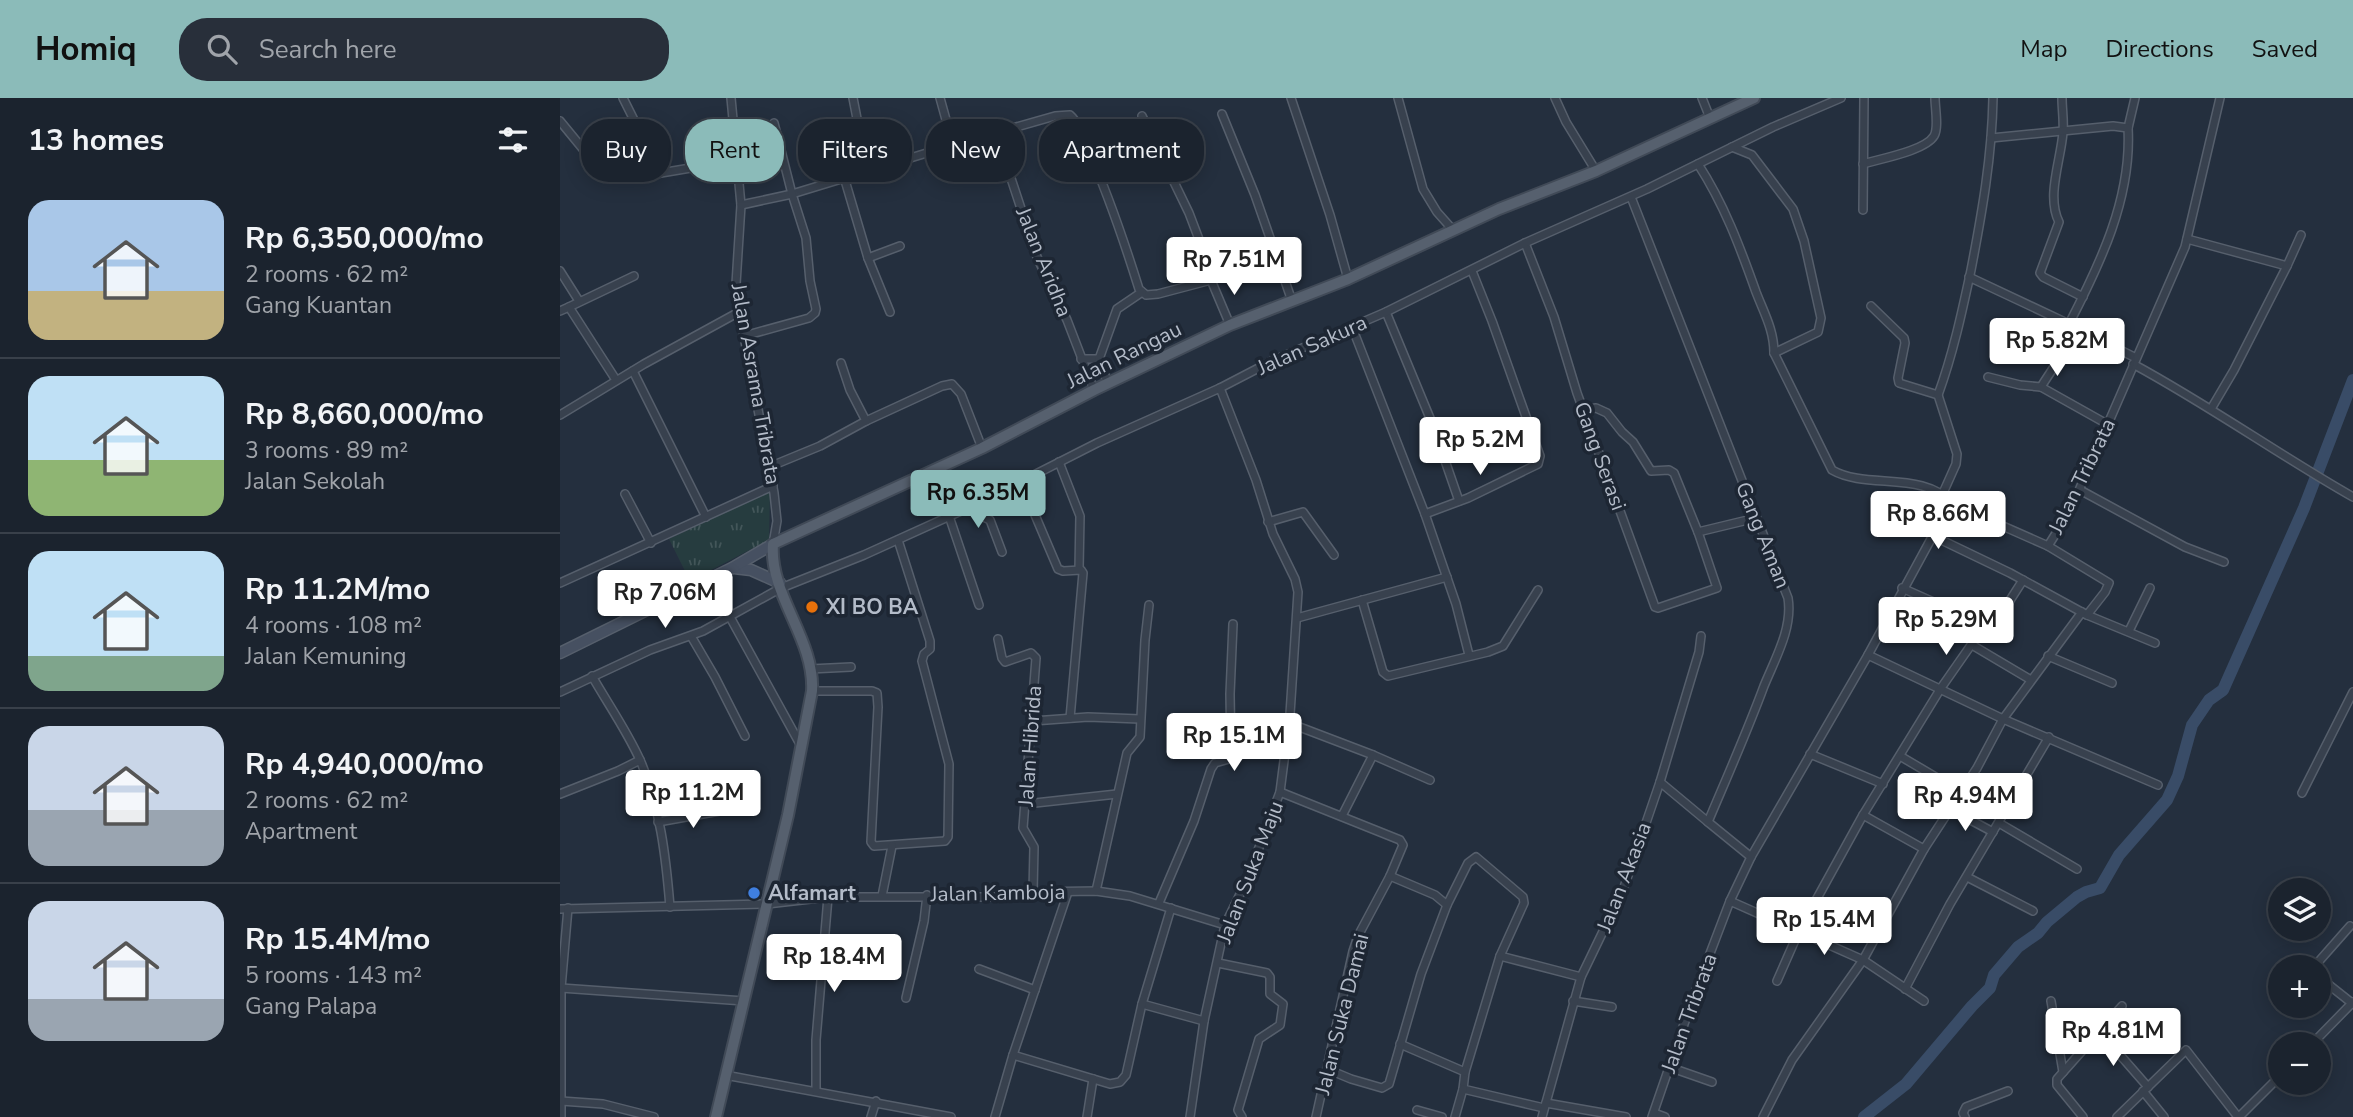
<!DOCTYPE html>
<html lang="en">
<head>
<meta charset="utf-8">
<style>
	:root { --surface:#1b232e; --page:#282f3a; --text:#f1f3f6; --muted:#a0a4aa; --line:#39404a; --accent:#8bbbb9 }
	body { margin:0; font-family:"Nunito Sans",sans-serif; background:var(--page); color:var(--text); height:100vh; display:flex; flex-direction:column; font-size:26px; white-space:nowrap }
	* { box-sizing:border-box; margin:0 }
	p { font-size:23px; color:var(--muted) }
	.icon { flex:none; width:38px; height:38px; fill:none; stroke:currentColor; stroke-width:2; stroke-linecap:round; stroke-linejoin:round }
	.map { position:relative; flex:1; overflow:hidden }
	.drawer { display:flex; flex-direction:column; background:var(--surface); width:560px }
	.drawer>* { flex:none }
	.guide { position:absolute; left:21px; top:21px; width:665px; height:63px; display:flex; gap:14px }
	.buttons { position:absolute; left:1708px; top:780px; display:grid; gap:14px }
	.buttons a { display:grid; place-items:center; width:63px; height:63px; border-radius:50%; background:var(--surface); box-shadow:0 4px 18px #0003,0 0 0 2px var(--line); font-size:35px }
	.price { position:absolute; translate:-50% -60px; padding:0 16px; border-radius:7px; background:#fff; color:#222; font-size:23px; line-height:46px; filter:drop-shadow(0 2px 4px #0008) }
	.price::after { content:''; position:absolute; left:50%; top:42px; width:21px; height:16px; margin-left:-10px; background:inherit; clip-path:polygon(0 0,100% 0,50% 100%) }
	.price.current { background:var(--accent); color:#111 }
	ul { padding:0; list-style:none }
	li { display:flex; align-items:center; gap:21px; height:175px; padding:0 28px }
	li+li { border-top:2px solid var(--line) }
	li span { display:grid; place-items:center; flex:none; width:196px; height:140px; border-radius:21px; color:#555 }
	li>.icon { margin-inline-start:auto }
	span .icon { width:84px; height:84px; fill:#fffc; stroke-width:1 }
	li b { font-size:30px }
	h2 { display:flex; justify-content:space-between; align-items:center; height:84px; padding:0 28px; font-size:30px }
	.chip { padding:0 24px; border-radius:28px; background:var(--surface); box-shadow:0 4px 18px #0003,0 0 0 2px var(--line); font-size:24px; line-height:63px }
	.chip.current { background:var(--accent); color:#111 }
	header { display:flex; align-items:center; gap:42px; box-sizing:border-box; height:98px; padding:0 35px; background:var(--accent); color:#111 }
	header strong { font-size:33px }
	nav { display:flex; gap:38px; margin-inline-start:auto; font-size:24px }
	.search { width:490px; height:63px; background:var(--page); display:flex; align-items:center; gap:18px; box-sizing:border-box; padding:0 24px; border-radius:28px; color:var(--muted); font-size:26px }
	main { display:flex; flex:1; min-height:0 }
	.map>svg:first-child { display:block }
	.park { fill:url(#park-tufts) }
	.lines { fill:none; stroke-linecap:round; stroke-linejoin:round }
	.river { stroke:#394c67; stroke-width:12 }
	.street-casing { stroke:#565f6c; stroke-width:10 }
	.secondary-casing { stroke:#565f6c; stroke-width:13 }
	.primary-casing { stroke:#414a57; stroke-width:14 }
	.street { stroke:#38414e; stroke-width:7 }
	.secondary { stroke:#465061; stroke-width:10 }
	.primary { stroke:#56606e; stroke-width:10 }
	.food-dot { fill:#e8710a; stroke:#1d2633; stroke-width:2.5 }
	.shop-dot { fill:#3f7fe0; stroke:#1d2633; stroke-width:2.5 }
	.labels { text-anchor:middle; stroke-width:7; stroke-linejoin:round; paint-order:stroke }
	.street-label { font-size:21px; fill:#b4bcc9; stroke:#1d2633 }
	.poi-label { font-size:21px; font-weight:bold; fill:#b4bcc9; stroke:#1d2633; text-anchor:start }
</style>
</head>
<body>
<header>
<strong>Homiq</strong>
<div class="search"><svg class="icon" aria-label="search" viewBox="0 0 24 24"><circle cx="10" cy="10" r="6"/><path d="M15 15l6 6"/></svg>Search here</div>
<nav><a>Map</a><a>Directions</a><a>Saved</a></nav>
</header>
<main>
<section class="drawer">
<h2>13 homes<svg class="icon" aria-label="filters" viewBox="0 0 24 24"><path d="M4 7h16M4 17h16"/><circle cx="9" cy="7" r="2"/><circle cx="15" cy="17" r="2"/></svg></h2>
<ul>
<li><span style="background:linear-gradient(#a9c7e8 65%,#c2b280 0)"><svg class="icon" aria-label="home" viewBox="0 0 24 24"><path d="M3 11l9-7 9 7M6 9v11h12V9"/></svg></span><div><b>Rp 6,350,000/mo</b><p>2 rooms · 62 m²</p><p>Gang Kuantan</p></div></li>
<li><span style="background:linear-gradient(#bfe0f5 60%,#8fb573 0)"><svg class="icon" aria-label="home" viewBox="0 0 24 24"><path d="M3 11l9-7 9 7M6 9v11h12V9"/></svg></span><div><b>Rp 8,660,000/mo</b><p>3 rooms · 89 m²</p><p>Jalan Sekolah</p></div></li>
<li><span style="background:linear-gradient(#bfe0f5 75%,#7fa58c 0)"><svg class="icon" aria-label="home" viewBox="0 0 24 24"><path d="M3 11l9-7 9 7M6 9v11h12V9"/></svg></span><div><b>Rp 11.2M/mo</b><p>4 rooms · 108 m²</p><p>Jalan Kemuning</p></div></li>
<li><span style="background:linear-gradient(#c9d6e8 60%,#9aa5b1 0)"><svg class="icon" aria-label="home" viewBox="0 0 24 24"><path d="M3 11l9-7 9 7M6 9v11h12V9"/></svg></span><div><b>Rp 4,940,000/mo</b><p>2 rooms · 62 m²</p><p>Apartment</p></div></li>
<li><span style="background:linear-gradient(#c9d6e8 70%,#9aa5b1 0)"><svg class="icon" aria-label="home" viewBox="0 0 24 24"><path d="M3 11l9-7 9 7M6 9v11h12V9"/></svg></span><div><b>Rp 15.4M/mo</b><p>5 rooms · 143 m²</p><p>Gang Palapa</p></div></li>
</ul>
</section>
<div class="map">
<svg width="1793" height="1019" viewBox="0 0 1793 1019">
	<defs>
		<pattern id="park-tufts" width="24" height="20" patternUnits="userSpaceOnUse" patternTransform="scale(1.75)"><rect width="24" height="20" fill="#263c3f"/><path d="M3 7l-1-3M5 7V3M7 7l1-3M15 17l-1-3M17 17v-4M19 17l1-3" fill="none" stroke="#435659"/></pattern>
	</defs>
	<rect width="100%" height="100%" fill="#242f3e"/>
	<polygon class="park" points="210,393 209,442 130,483 109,441"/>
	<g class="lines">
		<polyline class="river" points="1304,1019 1346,986 1412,908 1430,890 1434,877 1458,849 1478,835 1487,824 1517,799 1526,794 1540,790 1559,757 1607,702 1618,678 1632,627 1649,602 1663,592 1744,410 1793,282"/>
		<defs>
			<g id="street">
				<polyline points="63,0 75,24 73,48"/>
				<polyline points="171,0 181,107 176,186 178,207 214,395 217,423 213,446"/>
				<polyline points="293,0 307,72"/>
				<polyline points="731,0 770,117 788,181"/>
				<polyline points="838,0 863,91 877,114 893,132"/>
				<polyline points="995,0 1006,24 1036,73"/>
				<polyline points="1142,0 1150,20"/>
				<path d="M1502 0C1502 11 1504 23 1503 34 1501 62 1486 98 1499 124L1480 175 1483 179 1523 199"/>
				<polyline points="662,16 695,97 732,203"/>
				<polyline points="582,18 629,115 640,144 651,182 670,227"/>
				<polyline points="0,23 32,62 73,48 81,70 89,77 178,62"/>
				<polyline points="1568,30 1575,0"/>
				<polyline points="436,35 477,159 507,222 534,292"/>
				<path d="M1431 40 1553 28 1568 30C1572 100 1540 166 1509 226 1511 249 1493 269 1481 289"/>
				<path d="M393 47 495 18 510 17C519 25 523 40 528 51 548 96 564 143 579 191L586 197 598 196 651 182"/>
				<polyline points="1172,49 1192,57 1233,111 1244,143 1261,220 1258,234 1214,255"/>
				<path d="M1138 66C1164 106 1180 149 1196 194 1204 215 1214 232 1214 255L1272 372C1307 392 1363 372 1393 406"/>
				<path d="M1303 66C1319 61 1365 53 1374 38 1379 30 1375 10 1375 0"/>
				<polyline points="284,79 308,160 340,148"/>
				<path d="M1071 99 1228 500C1233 530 1215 561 1204 588 1187 634 1167 679 1148 724L1191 759"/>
				<polyline points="181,107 232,96 393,47 380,0"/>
				<polyline points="1303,112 1304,0"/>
				<polyline points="1627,141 1727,168 1741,137"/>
				<polyline points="965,145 994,219 1017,295 1095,509 1098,510 1157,490 1138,434 1196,420"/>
				<polyline points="308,160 330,214"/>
				<polyline points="0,173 19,203"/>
				<polyline points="1409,179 1509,226"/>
				<polyline points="1311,208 1344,240 1345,245 1338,280 1339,285 1378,297 1397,356 1396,366 1383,395"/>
				<polyline points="9,209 74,178"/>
				<polyline points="0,213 9,209 56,282"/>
				<polyline points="826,214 872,325 899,403"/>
				<polyline points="792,229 865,416 908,400 978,366 980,358 932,223 912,173"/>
				<polyline points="184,238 249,220 255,215 256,211 250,183 246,140 232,96 214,25"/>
				<polyline points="1532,238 1576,260"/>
				<polyline points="521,261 539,261 548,286"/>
				<polyline points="539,261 557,211 582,194"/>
				<path d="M1573 266C1649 307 1719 357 1793 399"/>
				<polyline points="73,273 146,419"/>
				<polyline points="1428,279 1460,287 1481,289 1547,326"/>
				<path d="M1378 297C1393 256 1402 214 1411 172 1422 115 1432 58 1433 0"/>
				<polyline points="1651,311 1674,272 1727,168"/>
				<polyline points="1023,312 1036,310 1047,315 1062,334 1073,344 1091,373 1109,372 1114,375 1138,434"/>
				<polyline points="0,317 84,266 179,214"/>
				<polyline points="306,323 382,288 392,286 401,296 422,350"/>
				<polyline points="499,364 520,418 519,471"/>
				<polyline points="209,369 260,348 306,323 290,292 281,265"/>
				<polyline points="461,384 498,471 503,473 521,472 523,475 510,620"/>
				<polyline points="1520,392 1625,449 1664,464"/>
				<polyline points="65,396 91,445"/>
				<polyline points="412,408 415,415 430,422 442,454"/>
				<polyline points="865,416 896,506 909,557"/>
				<polyline points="389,418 419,507"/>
				<polyline points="708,424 743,414 774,457"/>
				<polyline points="1371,437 1450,475 1527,517 1595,545"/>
				<polyline points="1488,448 1549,485 1545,494 1527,517"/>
				<polyline points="0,485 213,388"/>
				<polyline points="802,502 823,574 828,578 928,554 943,548 978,492"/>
				<polyline points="170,519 240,646"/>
				<polyline points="737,520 887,479"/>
				<polyline points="1425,527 1447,507 1463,482"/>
				<polyline points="1569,533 1590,490"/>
				<polyline points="131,538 155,579 185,638"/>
				<polyline points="438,541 442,560 445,564 471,555 476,560 463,730 474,749 473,794"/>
				<polyline points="1412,547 1471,582"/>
				<polyline points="1308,557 1443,621 1598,687"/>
				<polyline points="1488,558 1552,585"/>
				<polyline points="250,571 291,569"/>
				<path d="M32 578C48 606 67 633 80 662 100 707 106 760 110 809"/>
				<polyline points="252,593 312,593 317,595 318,609 311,744 314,748 385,743 388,739 389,666 362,563 364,556 370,551 370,543 338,442"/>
				<polyline points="0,594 90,552 143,533 221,490 304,457 423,403 537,345 660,290 712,263 826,214 965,145 1087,91 1213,29 1281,0"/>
				<polyline points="473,623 528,619 580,621"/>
				<polyline points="729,625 813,657 870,682"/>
				<polyline points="1250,656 1323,686"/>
				<polyline points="1340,658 1401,694"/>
				<polyline points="1100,684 1148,724"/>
				<polyline points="720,694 840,742 843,747 830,778 798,838 793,853 756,1019"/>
				<polyline points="1742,695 1793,594"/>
				<polyline points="0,696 58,673 80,662"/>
				<polyline points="466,706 557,696"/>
				<polyline points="1390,711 1433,734"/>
				<polyline points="1303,717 1364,751"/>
				<polyline points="782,718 813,657"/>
				<polyline points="98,724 165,712"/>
				<polyline points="1439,725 1517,771"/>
				<polyline points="1407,779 1473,813"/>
				<polyline points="536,793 567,655 580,639 585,542 589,507"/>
				<polyline points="322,798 332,748"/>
				<polyline points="1170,803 1303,862 1364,903"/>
				<polyline points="599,805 634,723 651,671 655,665 669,661 671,657 670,596 673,526"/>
				<polyline points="887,807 908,765 916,759 963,799 964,805 940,858 905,974 903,991 984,1010"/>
				<polyline points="0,811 207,806 268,799 438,799 473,794 536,793 570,798 665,827"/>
				<polyline points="940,858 1021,879"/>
				<polyline points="658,865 707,875 710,879 710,896 723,906 720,927 699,941 678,1012 682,1019"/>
				<polyline points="1753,870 1790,828"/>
				<polyline points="419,871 475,892"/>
				<polyline points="1759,879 1793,906"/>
				<polyline points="1217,883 1239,833 1303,717 1381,590 1425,527 1342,490"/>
				<polyline points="1,890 184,903"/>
				<polyline points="1345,891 1390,806 1489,639"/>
				<polyline points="346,900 364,823 367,797"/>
				<polyline points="1013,903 1052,909"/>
				<polyline points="1491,903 1503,974"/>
				<polyline points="582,906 644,923"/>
				<polyline points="1539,933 1588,989"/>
				<polyline points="840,946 905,974"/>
				<polyline points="1751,947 1793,904"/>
				<polyline points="453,957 550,986 560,984 566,977 582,906 611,810"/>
				<polyline points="1109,969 1152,984"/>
				<polyline points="767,971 791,981 822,990 829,986 861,876 887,807 875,797 830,778"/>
				<polyline points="165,977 391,1019"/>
				<polyline points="256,992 256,942 268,799"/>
				<polyline points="1583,993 1604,1019"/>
				<polyline points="1,1003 43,1006 94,1019"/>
				<polyline points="986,1005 1066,1019"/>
				<polyline points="857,1012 882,1019"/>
				<polyline points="1094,1015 1105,1019"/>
				<polyline points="1,1019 1,890 8,810"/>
				<polyline points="311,1019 316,1003"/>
				<polyline points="435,1019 453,957 508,794"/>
				<polyline points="527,1019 533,981"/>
				<polyline points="630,1019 644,923 665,827 686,784 720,694 730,616 738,494 735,481 713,436 696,382 660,290"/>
				<polyline points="895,1019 903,991"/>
				<polyline points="982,1019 1021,879 1063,792 1100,684 1139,554 1141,538"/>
				<polyline points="1092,1019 1133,900 1170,803 1191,759 1308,557 1384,417 1393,406 1488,448 1510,413 1625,149 1660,0"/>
				<polyline points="1203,1019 1232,962 1303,862 1364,751 1417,670 1443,621 1522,514"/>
				<polyline points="1405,1019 1403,1015 1406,1009 1448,993"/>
				<polyline points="1523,1019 1497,987 1497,981 1562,908"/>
				<polyline points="1557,1019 1626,952 1678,1019"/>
				<polyline points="1679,1019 1720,978"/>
			</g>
			<g id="secondary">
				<polyline points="174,470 191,472 220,485"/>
				<polyline points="0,555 172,470 213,446"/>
			</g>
			<path id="primary" d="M156 1019 228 717 252 593C255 541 209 497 213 446L422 350 534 292 670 227 788 181 939 111 1036 73 1194 0"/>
		</defs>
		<use href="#street" class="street-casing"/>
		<use href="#secondary" class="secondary-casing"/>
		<use href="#primary" class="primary-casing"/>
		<use href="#street" class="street"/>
		<use href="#secondary" class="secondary"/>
		<use href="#primary" class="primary"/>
	</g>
	<circle class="food-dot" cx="252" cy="509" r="7"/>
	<circle class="shop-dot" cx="194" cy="795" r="7"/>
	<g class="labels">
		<g class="street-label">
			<text transform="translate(484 164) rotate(68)" y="7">Jalan Aridha</text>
			<text transform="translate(752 247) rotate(-24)" y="7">Jalan Sakura</text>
			<text transform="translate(564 257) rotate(-26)" y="7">Jalan Rangau</text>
			<text transform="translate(196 286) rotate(80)" y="7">Jalan Asrama Tribrata</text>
			<text transform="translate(1040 358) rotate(70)" y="7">Gang Serasi</text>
			<text transform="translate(1522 378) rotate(-64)" y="7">Jalan Tribrata</text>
			<text transform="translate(1203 437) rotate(68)" y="7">Gang Aman</text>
			<text transform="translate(470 648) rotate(-86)" y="7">Jalan Hibrida</text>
			<text transform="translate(690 774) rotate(-69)" y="7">Jalan Suka Maju</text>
			<text transform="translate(1064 779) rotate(-69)" y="7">Jalan Akasia</text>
			<text transform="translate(438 795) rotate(-1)" y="7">Jalan Kamboja</text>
			<text transform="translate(1129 915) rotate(-70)" y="7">Jalan Tribrata</text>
			<text transform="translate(782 916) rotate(-76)" y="7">Jalan Suka Damai</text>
		</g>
		<g class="poi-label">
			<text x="266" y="516">XI BO BA</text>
			<text x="208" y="802">Alfamart</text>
		</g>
	</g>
</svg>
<div class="buttons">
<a><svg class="icon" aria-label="layers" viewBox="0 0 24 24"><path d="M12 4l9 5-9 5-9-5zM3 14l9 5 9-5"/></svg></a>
<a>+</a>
<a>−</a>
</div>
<b class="price" style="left:674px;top:199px">Rp 7.51M</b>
<b class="price" style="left:1497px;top:280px">Rp 5.82M</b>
<b class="price" style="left:920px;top:379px">Rp 5.2M</b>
<b class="price current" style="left:418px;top:432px">Rp 6.35M</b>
<b class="price" style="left:1378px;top:453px">Rp 8.66M</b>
<b class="price" style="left:105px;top:532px">Rp 7.06M</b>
<b class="price" style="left:1386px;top:559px">Rp 5.29M</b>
<b class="price" style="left:674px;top:675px">Rp 15.1M</b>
<b class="price" style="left:133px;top:732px">Rp 11.2M</b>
<b class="price" style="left:1405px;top:735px">Rp 4.94M</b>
<b class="price" style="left:1264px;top:859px">Rp 15.4M</b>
<b class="price" style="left:274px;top:896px">Rp 18.4M</b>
<b class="price" style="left:1553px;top:970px">Rp 4.81M</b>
<div class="guide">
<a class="chip">Buy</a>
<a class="chip current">Rent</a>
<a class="chip">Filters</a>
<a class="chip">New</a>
<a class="chip">Apartment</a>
</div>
</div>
</main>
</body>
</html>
